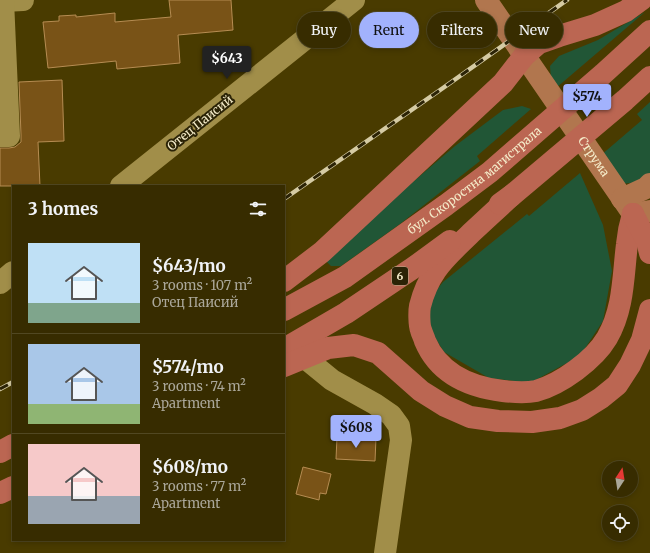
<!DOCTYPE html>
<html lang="en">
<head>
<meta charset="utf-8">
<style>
	:root { --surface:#372c00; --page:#3e340a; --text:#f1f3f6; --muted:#aaa799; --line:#514822; --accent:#a2b2fd }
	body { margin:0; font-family:Merriweather,serif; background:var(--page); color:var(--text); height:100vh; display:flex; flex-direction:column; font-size:15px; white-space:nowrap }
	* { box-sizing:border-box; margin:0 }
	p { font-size:13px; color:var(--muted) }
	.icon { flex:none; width:22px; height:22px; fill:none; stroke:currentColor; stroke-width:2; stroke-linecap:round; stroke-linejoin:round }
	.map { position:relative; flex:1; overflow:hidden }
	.details { position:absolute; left:12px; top:185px; width:273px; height:356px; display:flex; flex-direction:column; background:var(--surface); border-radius:0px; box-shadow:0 2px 6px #0003,0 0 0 1px var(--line) }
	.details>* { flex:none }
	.top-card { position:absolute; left:297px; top:12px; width:293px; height:36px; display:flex; gap:8px }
	.needle { width:26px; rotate:12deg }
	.fabs { position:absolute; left:602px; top:461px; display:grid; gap:8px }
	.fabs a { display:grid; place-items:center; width:36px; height:36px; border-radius:50%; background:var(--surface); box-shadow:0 2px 6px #0003,0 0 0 1px var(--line); font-size:20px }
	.price { position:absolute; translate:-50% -34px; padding:0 9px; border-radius:4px; background:var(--accent); color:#111; font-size:13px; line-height:26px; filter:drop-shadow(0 1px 2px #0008) }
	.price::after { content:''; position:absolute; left:50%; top:24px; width:12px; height:9px; margin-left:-6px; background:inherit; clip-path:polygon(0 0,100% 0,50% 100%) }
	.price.on { background:#222; color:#fff }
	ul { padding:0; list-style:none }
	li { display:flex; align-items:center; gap:12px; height:100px; padding:0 16px }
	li+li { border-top:1px solid var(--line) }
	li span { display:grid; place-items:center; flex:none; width:112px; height:80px; border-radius:0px; color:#555 }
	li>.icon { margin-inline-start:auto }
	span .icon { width:48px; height:48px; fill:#fffc; stroke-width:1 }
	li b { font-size:17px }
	h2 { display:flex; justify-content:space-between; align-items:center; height:48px; padding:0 16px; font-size:17px }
	.chip { padding:0 14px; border-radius:18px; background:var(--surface); box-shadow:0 2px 6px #0003,0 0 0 1px var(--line); font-size:14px; line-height:36px }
	.chip.on { background:var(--accent); color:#111 }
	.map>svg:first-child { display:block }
	.green { fill:#215636 }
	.building { fill:#795317; stroke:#b68c52 }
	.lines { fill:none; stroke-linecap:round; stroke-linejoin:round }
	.minor { stroke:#a18e49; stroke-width:22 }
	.major { stroke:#b1764e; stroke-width:22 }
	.highway { stroke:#bb6652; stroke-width:22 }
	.rail-casing { stroke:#d5cba4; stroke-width:4.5 }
	.rail { stroke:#2b2306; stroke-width:3; stroke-dasharray:9; stroke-linecap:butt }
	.labels { text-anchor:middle; stroke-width:4; stroke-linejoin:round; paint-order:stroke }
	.shield { fill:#2b2306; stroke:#b8b08f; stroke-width:1 }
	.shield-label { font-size:11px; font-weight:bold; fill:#f5ecca }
	.street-label { font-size:12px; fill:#f5ecca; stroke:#2b2306 }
</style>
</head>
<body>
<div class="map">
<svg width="650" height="553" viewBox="0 0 650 553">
	<rect width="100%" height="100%" fill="#493b00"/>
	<g class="green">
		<polygon points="645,12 556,88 551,79 550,66 559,56 598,40"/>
		<polygon points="650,102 650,173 642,182 620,184 600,156 642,120 637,114"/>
		<polygon points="522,106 531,109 477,156 480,161 400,224 341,266 331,266 326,261 333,250 455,146 503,110"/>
		<polygon points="580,173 603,225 612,271 603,321 580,356 530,383 489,378 444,352 429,328 431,297 443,282 527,214 529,216"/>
	</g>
	<g class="building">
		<polygon points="169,0 231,0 233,30 178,35 180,63 117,69 116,61 48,68 43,22 59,21 59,16 76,15 76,17 115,13 115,22 171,17"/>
		<polygon points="62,80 64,141 38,142 40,186 0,186 0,148 9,148 15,147 21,142 21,135 19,82"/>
		<polygon points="337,437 376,438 375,461 336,459"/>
		<polygon points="303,467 331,474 326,494 320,493 319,500 296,494"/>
	</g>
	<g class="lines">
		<g class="minor">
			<polyline points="3,1 23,0"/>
			<polyline points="0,136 9,136 3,0"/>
			<polyline points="121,186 354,0"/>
			<polyline points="0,283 13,272"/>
			<polyline points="305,358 332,380 375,404 391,415 399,426 401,440 385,553"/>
		</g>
		<g class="major">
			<path id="s1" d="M486 0 633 214 650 211"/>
			<polyline points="622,199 646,188 650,184"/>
		</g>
		<g class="highway">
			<path d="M511 196C498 208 484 221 471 233 459 245 446 256 436 270 429 280 423 294 420 306 419 311 419 325 421 330 422 334 424 337 425 341 439 374 469 387 503 391 512 392 526 393 536 391 561 384 594 360 607 338 624 309 623 276 627 244 628 234 630 224 633 214"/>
			<polyline points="500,204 511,196 625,100 650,77"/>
			<polyline points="633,214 647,241 650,253"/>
			<polyline points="284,281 322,252 503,83 524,56 539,43 559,36 595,25 626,11 641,0"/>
			<path id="s2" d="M284 310 345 277 446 205 490 172 603 74 650 31"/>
			<polyline points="284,349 346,313 413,268 450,241"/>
			<polyline points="284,366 328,348 354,345 378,353 421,391 445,406 470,417 498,421 532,422 560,418 582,410 601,398 617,385 630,365 642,340 650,310"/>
			<polyline points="0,452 13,445"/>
			<polyline points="0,493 13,487"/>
		</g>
		<defs>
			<g id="rail">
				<polyline points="284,199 443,88 567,0"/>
				<polyline points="0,389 13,382"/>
			</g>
		</defs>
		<use href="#rail" class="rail-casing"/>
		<use href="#rail" class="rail"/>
	</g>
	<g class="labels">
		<rect class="shield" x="392" y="267" width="16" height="18" rx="3"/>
		<g class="shield-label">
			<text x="400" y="280">6</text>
		</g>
		<g class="street-label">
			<text transform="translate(200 123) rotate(-39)" y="4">Отец Паисий</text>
			<text dy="4" stroke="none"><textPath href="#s1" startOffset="190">Струма</textPath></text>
			<text dy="4" stroke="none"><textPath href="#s2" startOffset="231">бул. Скоростна магистрала</textPath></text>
		</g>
	</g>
</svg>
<div class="fabs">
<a><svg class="needle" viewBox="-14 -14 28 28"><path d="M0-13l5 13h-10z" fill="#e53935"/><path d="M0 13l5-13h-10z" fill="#aaa799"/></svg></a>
<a><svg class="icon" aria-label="locate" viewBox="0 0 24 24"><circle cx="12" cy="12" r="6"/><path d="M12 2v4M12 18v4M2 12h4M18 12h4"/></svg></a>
</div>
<b class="price on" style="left:227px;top:80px">$643</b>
<b class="price" style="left:587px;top:118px">$574</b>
<b class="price" style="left:356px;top:449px">$608</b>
<div class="top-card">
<a class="chip">Buy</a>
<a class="chip on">Rent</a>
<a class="chip">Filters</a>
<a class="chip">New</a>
</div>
<section class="details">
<h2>3 homes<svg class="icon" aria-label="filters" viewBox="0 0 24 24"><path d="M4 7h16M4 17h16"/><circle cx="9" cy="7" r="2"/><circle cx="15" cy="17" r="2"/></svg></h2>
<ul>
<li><span style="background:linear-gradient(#bfe0f5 75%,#7fa58c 0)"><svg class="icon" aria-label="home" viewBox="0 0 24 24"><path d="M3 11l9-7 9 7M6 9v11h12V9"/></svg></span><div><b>$643/mo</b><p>3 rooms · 107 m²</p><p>Отец Паисий</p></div></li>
<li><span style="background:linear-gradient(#a9c7e8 75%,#8fb573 0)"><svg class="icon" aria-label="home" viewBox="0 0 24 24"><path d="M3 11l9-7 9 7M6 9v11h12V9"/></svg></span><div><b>$574/mo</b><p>3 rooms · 74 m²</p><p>Apartment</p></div></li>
<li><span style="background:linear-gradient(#f6c9c9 65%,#9aa5b1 0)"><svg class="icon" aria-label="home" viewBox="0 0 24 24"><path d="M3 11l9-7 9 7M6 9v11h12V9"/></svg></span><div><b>$608/mo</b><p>3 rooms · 77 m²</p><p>Apartment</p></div></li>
</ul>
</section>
</div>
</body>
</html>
